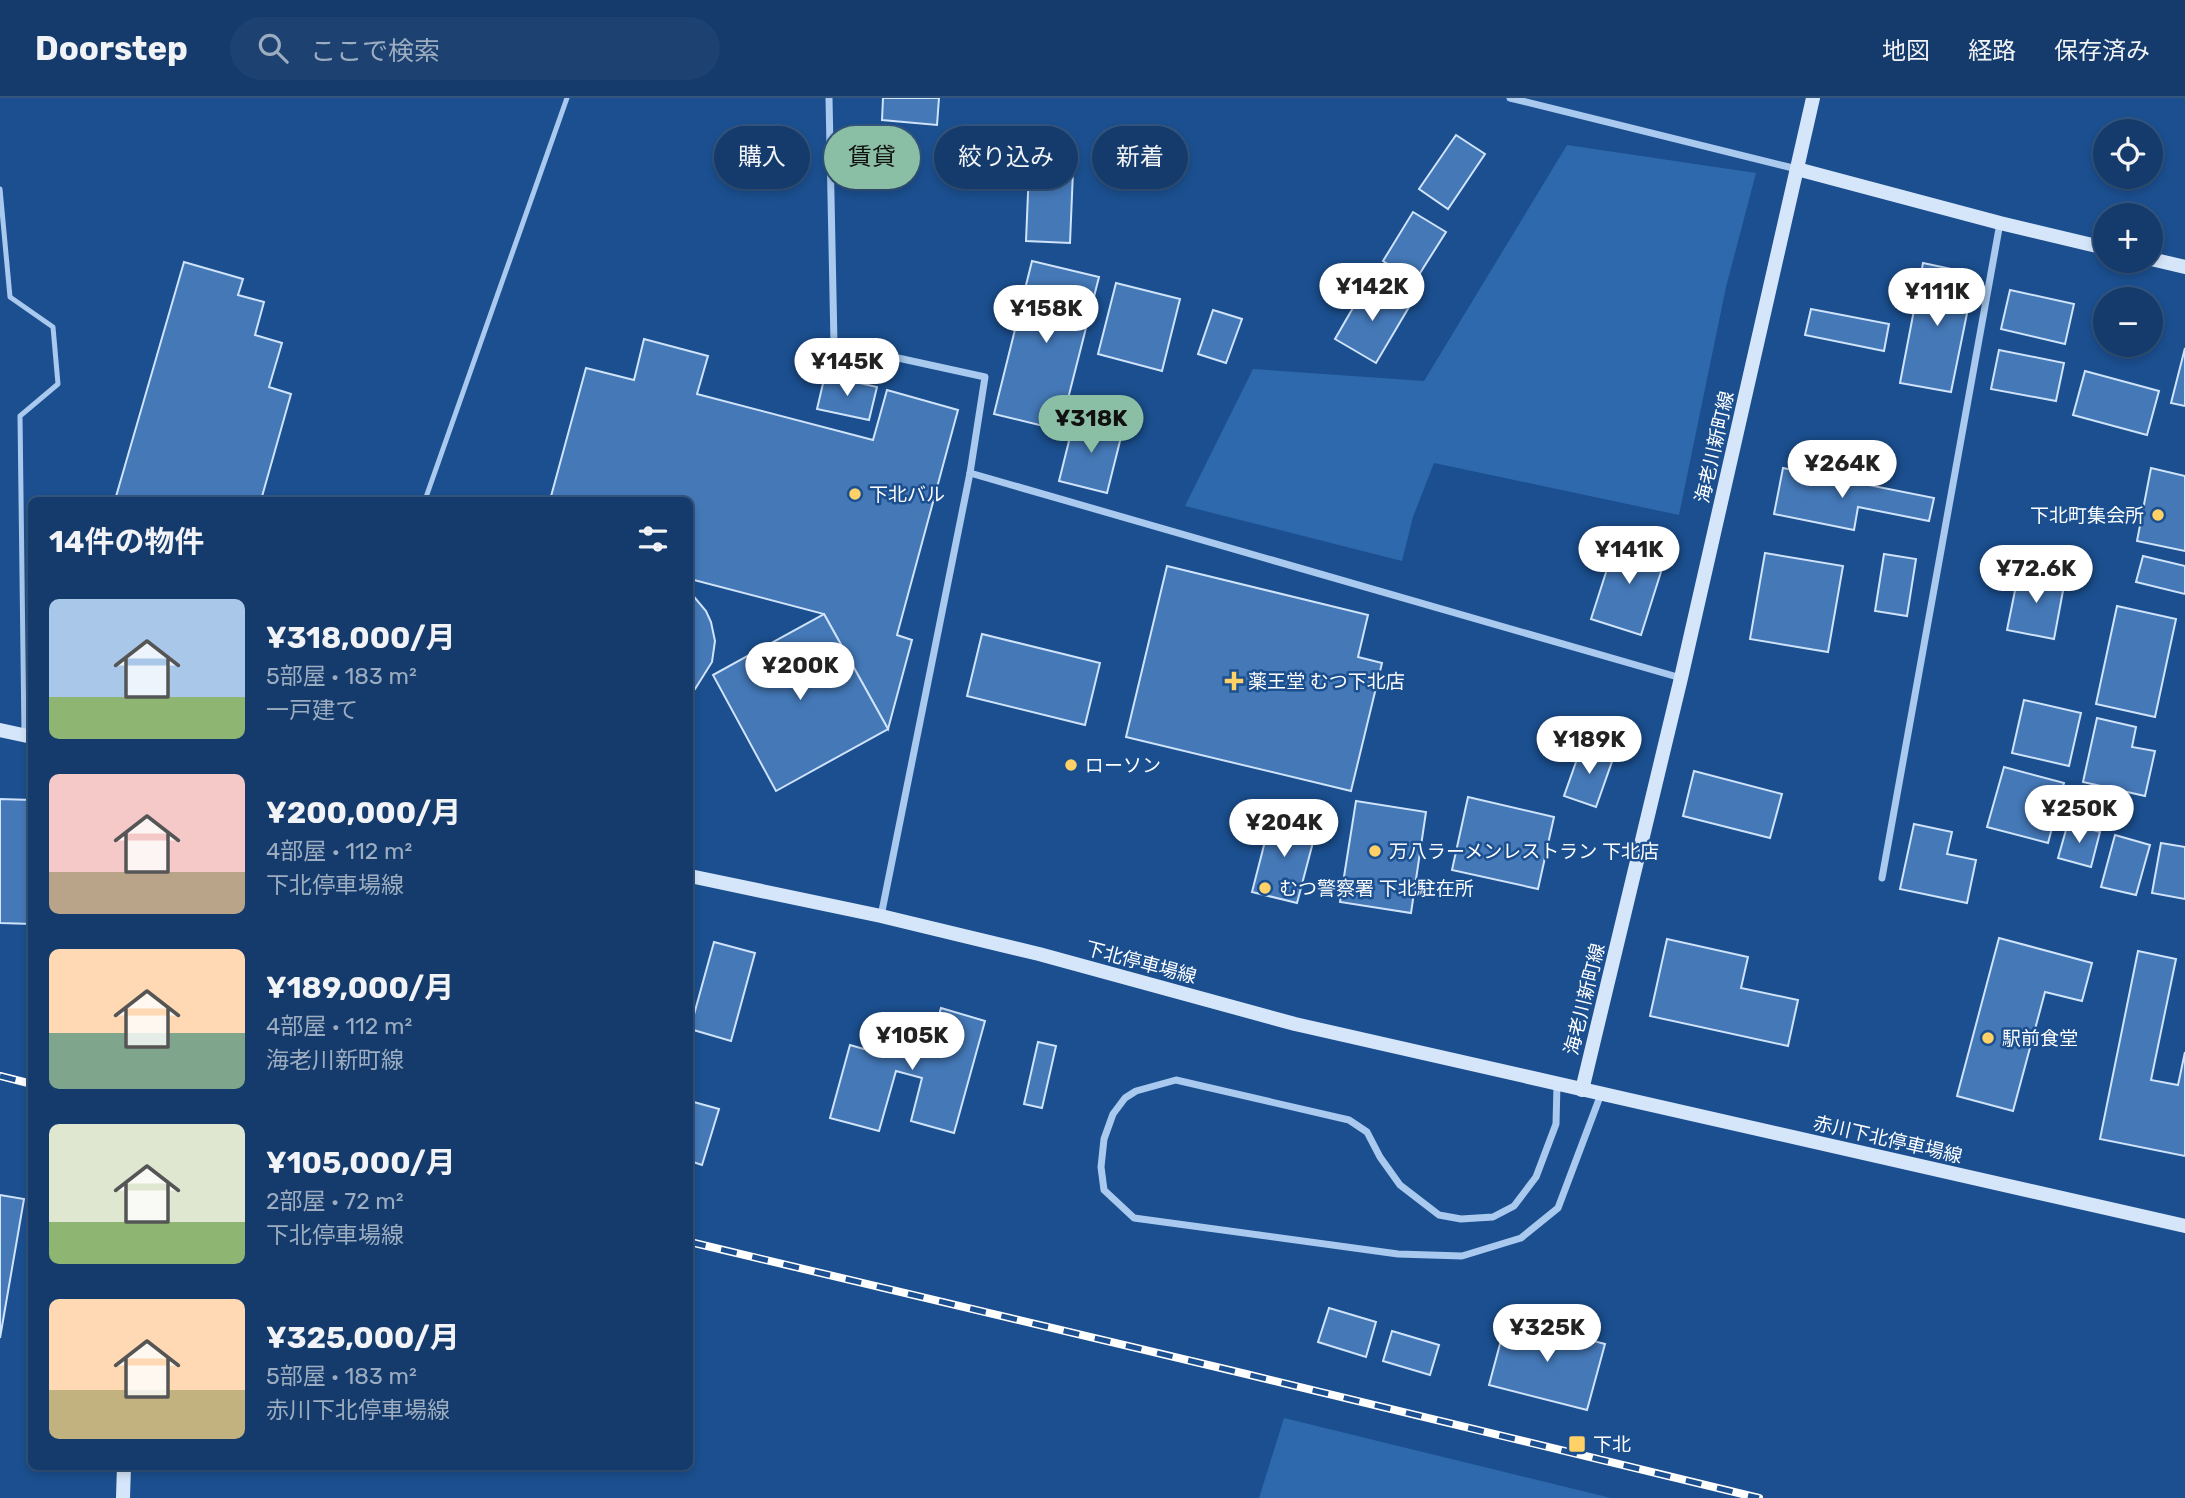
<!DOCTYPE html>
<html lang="ja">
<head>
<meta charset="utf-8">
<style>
	:root { --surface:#143b6b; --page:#1d4271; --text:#f1f3f6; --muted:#9dadc1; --line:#33557e; --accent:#8abfa5 }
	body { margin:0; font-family:Rubik,"Noto Sans JP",sans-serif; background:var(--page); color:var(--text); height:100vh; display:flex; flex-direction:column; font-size:26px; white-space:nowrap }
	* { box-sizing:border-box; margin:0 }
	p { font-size:23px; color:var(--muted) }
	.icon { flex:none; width:38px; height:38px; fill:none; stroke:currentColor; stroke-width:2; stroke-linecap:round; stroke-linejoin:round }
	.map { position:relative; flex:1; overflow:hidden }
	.drawer { position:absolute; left:28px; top:399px; width:665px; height:973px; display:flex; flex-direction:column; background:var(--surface); border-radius:10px; box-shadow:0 4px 10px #0003,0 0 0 2px var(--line) }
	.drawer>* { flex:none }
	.top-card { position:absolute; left:714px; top:28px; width:665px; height:63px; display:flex; gap:14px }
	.tools { position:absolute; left:2093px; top:21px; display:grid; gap:14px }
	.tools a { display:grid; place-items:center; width:70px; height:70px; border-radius:50%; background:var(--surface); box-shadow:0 4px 10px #0003,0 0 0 2px var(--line); font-size:35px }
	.price { position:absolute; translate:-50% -60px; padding:0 16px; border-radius:24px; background:#fff; color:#222; font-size:23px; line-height:46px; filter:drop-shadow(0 2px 4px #0008) }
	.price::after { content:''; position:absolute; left:50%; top:42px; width:21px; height:16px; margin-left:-10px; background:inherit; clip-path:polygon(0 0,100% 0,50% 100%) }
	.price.on { background:var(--accent); color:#111 }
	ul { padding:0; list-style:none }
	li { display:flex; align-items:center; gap:21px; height:175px; padding:0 21px }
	li span { display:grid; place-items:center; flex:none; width:196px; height:140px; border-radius:10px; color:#555 }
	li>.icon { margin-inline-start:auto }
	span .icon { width:84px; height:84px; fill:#fffc; stroke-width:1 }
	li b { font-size:30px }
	h2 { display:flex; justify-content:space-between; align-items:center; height:84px; padding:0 21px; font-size:30px }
	.pill { padding:0 24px; border-radius:32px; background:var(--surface); box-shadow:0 4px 10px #0003,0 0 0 2px var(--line); font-size:24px; line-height:63px }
	.pill.on { background:var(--accent); color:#111 }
	header { display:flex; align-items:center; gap:42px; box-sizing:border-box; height:98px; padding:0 35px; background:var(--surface); border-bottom:2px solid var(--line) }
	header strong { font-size:33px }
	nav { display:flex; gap:38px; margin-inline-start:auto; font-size:24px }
	.search { width:490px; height:63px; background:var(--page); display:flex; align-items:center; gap:18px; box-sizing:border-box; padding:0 24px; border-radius:38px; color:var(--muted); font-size:26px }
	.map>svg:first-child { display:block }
	.green { fill:#2e69ad }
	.building { fill:#4478b7; stroke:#cfe3fa; stroke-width:2 }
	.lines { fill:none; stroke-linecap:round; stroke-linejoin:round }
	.lane { stroke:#a9c9ee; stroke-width:5 }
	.street { stroke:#a9c9ee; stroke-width:7 }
	.secondary { stroke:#d6e6fa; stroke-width:14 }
	.rail-casing { stroke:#fff; stroke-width:8 }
	.rail { stroke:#1b4f8f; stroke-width:5; stroke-dasharray:16; stroke-linecap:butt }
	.poi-dot { fill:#ffd166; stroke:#1b4f8f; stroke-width:2.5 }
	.labels { text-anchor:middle; stroke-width:5; stroke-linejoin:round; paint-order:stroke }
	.street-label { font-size:19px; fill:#fff; stroke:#1b4f8f }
	.poi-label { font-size:19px; fill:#fff; stroke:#1b4f8f; text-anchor:start }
</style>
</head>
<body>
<header>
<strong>Doorstep</strong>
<div class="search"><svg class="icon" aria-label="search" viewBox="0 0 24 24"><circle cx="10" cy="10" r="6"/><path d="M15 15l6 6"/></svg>ここで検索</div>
<nav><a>地図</a><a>経路</a><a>保存済み</a></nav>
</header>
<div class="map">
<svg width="2185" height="1400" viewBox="0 0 2185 1400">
	<rect width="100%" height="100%" fill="#1b4f8f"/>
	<g class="green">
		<polygon points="1567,47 1756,75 1726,189 1679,417 1434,365 1413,419 1402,463 1185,408 1253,271 1424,283"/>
		<polygon points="1284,1320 1611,1400 1259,1400"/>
	</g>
	<g class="building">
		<polygon points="883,0 939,0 937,27 882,22"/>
		<polygon points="1456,37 1485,56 1448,111 1419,91"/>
		<polygon points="1029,72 1073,73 1070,145 1026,143"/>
		<polygon points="1413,114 1446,134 1415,183 1383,163"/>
		<polygon points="1032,163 1099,179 1060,332 994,316"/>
		<polygon points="184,164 243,181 238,197 264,204 255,237 282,245 269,289 291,296 261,402 115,402"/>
		<polygon points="1923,165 1975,176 1951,294 1900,285"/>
		<polygon points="1368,184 1409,209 1376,265 1335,241"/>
		<polygon points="1116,185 1180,201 1162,273 1098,256"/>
		<polygon points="2010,192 2074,206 2065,246 2001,231"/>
		<polygon points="1811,211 1889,226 1884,253 1805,237"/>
		<polygon points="1213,212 1242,221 1226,265 1198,256"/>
		<polygon points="644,241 708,258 697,296 873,342 887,292 958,312 897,537 912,542 888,631 824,516 690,481 690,402 550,402 586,270 634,282"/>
		<polygon points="2185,250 2185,308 2171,305"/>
		<polygon points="1999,252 2064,265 2056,303 1991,291"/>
		<polygon points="2085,273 2159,293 2147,337 2073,317"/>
		<polygon points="825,277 877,289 869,322 817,311"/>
		<polygon points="1075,319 1123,331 1107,395 1059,383"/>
		<polygon points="1783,370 1934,400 1929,423 1858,409 1854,432 1774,416"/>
		<polygon points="2151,370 2185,378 2185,453 2137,443"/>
		<polygon points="1617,440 1667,455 1641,537 1591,521"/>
		<polygon points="1765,455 1843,468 1828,554 1750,541"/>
		<polygon points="1884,456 1916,461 1907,518 1875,513"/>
		<polygon points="2143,458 2185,468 2185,496 2136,484"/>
		<polygon points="1167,468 1368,517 1358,559 1382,565 1351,693 1126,639"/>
		<polygon points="2019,473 2065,482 2054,541 2007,532"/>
		<polygon points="690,494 706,513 711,524 715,543 712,564 695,591 690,595"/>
		<polygon points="2117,508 2176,521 2155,619 2096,606"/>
		<polygon points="824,516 888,631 776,693 713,577"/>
		<polygon points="982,536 1100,565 1085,627 967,598"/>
		<polygon points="2024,602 2081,615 2069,668 2012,655"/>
		<polygon points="2097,620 2136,629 2132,649 2155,653 2145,698 2083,684"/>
		<polygon points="1582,647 1614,658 1596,709 1564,698"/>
		<polygon points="2004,669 2064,685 2048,745 1987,729"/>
		<polygon points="1694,673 1782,696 1770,740 1683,718"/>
		<polygon points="1468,699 1554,719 1538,791 1452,772"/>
		<polygon points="0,701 32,702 32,826 0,825"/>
		<polygon points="1356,703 1426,714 1411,815 1340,804"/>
		<polygon points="1272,716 1317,729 1297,805 1252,794"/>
		<polygon points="2068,725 2100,734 2091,769 2058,760"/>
		<polygon points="1914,726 1952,734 1947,756 1976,762 1967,805 1900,791"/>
		<polygon points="2115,737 2150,747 2136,797 2101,789"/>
		<polygon points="2161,745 2185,749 2185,801 2152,795"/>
		<polygon points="1999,840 2092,865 2082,903 2045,894 2013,1013 1957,998"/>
		<polygon points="1667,841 1748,859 1741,890 1798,902 1788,948 1650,918"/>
		<polygon points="714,844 755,855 731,943 690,931"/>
		<polygon points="2138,853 2176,861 2151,982 2178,987 2185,954 2185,1058 2100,1041"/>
		<polygon points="941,910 985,923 954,1035 911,1023 922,980 896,973 879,1033 830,1020 850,947 885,957 896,920 935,931"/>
		<polygon points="1038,944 1056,948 1042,1010 1024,1006"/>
		<polygon points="690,1003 719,1011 702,1067 690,1063"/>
		<polygon points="0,1097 24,1101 0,1240"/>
		<polygon points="1329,1210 1376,1224 1366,1259 1318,1244"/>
		<polygon points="1507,1220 1605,1246 1587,1312 1489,1287"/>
		<polygon points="1392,1233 1439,1247 1430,1277 1383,1263"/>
	</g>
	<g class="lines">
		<g class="lane">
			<polyline points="0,91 10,199 53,229 58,286 20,318 24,635"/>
			<polyline points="425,402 567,0"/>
		</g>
		<g class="street">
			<polyline points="829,0 834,246 985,279 970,375 881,818"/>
			<polyline points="1510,0 1797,71"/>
			<polyline points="970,375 1681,580"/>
			<polyline points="1882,780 2000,125"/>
			<polyline points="1557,986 1556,1026 1536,1079 1514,1108 1493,1119 1461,1121 1439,1117 1400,1087 1380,1059 1367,1034 1349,1022 1176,982 1136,993 1125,1000 1113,1016 1104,1041 1101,1069 1104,1092 1134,1120 1398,1156 1462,1158 1521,1140 1558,1110 1601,996"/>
		</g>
		<g class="secondary">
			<polyline points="1797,71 2000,125 2105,150"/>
			<polyline points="2151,161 2185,169"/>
			<polyline points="0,632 32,639"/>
			<polyline points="690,778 881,818 1039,856 1295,926 2185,1128"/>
			<polyline points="1582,992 1681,580 1813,0"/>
			<polyline points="123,1400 124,1368"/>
		</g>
		<defs>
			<g id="rail">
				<polyline points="0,978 32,986"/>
				<polyline points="690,1144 1246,1276 1759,1400"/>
			</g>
		</defs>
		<use href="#rail" class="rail-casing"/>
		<use href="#rail" class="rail"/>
	</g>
	<g class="poi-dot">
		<circle cx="855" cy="396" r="7"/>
		<circle cx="2158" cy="417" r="7"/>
		<path d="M1230.5 572.5h7v7h7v7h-7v7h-7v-7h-7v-7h7z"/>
		<circle cx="1071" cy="667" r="7"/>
		<circle cx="1375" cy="753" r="7"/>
		<circle cx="1265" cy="790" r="7"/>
		<circle cx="1988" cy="940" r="7"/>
		<rect x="1568" y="1337" width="18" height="18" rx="3.5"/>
	</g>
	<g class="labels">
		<g class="street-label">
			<text transform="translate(1714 349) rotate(-77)" y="7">海老川新町線</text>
			<text transform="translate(1141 864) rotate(15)" y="7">下北停車場線</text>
			<text transform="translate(1584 901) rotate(-76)" y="7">海老川新町線</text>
			<text transform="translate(1888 1041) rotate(13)" y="7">赤川下北停車場線</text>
		</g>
		<g class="poi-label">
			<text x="869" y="403">下北バル</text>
			<text x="2144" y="424" text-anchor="end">下北町集会所</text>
			<text x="1248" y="590">薬王堂 むつ下北店</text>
			<text x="1085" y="674">ローソン</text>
			<text x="1389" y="760">万八ラーメンレストラン 下北店</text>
			<text x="1279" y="797">むつ警察署 下北駐在所</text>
			<text x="2002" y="947">駅前食堂</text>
			<text x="1593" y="1353">下北</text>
		</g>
	</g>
</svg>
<div class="tools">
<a><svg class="icon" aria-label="locate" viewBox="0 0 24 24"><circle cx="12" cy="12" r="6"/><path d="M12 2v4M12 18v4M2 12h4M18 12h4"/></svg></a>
<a>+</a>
<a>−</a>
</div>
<b class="price" style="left:1372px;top:225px">¥142K</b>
<b class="price" style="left:1937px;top:230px">¥111K</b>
<b class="price" style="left:1046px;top:247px">¥158K</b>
<b class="price" style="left:847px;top:300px">¥145K</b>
<b class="price on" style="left:1091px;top:357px">¥318K</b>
<b class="price" style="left:1842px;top:402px">¥264K</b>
<b class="price" style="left:1629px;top:488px">¥141K</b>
<b class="price" style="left:2036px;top:507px">¥72.6K</b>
<b class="price" style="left:800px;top:604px">¥200K</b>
<b class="price" style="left:1589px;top:678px">¥189K</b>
<b class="price" style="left:2079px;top:747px">¥250K</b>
<b class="price" style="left:1284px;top:761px">¥204K</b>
<b class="price" style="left:912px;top:974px">¥105K</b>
<b class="price" style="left:1547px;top:1266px">¥325K</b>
<div class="top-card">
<a class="pill">購入</a>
<a class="pill on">賃貸</a>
<a class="pill">絞り込み</a>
<a class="pill">新着</a>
</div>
<section class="drawer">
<h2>14件の物件<svg class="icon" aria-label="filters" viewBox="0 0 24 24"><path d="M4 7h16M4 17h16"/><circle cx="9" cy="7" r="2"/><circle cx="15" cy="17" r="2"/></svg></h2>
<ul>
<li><span style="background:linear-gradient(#a9c7e8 70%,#8fb573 0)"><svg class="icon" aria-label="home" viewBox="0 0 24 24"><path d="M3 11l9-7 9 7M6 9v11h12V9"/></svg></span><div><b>¥318,000/月</b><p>5部屋 · 183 m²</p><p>一戸建て</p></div></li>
<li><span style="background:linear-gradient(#f6c9c9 70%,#b9a48a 0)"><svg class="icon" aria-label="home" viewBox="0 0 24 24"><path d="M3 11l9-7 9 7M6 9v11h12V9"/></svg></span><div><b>¥200,000/月</b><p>4部屋 · 112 m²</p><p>下北停車場線</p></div></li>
<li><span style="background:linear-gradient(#ffd9b3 60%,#7fa58c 0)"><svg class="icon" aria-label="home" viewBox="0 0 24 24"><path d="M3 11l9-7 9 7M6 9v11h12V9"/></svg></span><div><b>¥189,000/月</b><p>4部屋 · 112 m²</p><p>海老川新町線</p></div></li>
<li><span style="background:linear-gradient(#dfe7d0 70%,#8fb573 0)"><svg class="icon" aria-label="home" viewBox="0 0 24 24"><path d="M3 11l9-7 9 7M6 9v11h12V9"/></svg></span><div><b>¥105,000/月</b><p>2部屋 · 72 m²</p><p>下北停車場線</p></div></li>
<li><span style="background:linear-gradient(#ffd9b3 65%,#c2b280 0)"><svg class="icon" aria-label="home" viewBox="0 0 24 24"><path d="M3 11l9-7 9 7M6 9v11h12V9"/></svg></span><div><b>¥325,000/月</b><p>5部屋 · 183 m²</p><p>赤川下北停車場線</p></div></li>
</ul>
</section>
</div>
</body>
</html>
